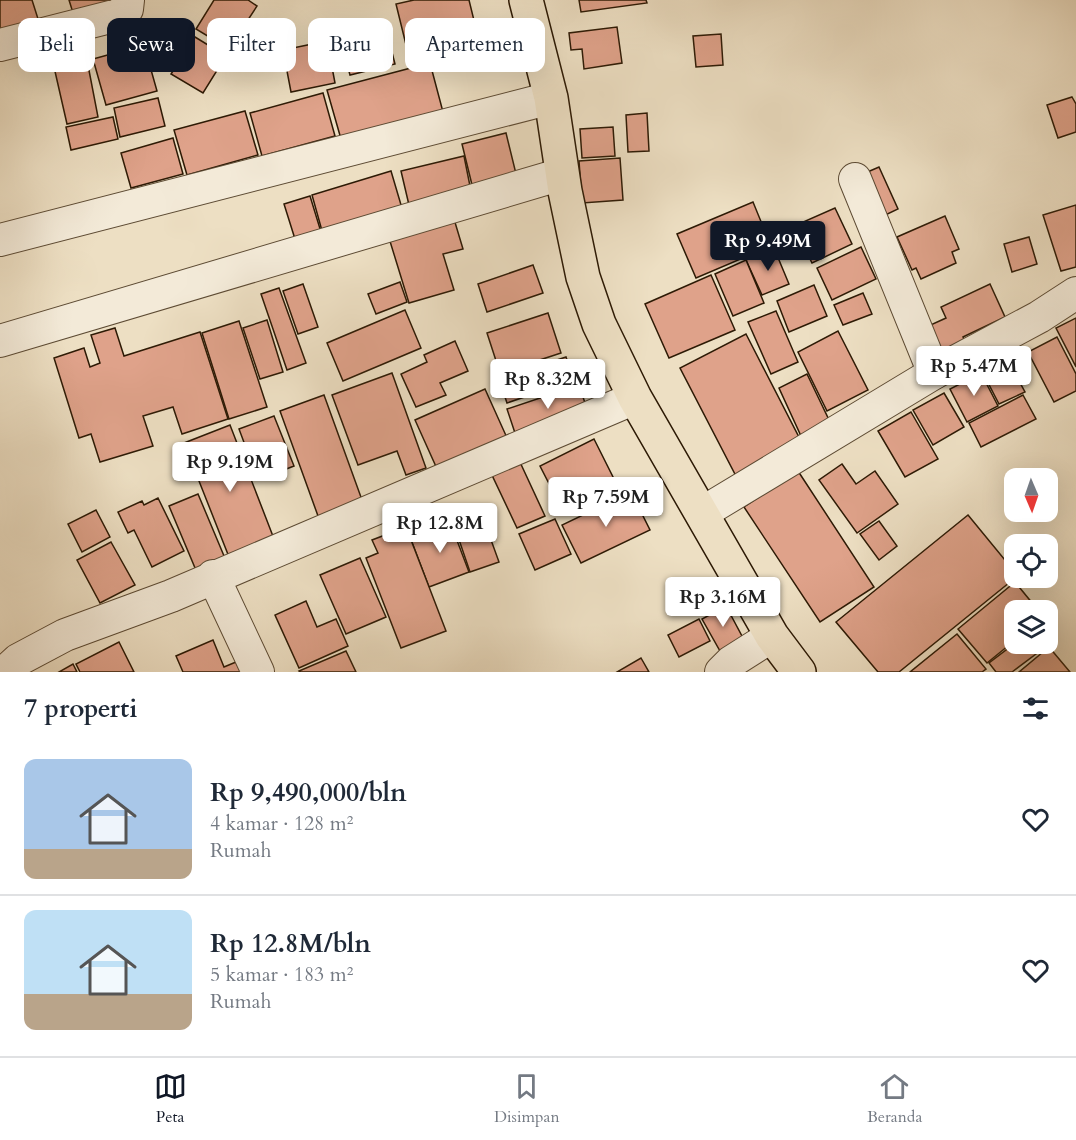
<!DOCTYPE html>
<html lang="id">
<head>
<meta charset="utf-8">
<style>
	:root { --surface:#fff; --page:#f2f2f3; --text:#1f2937; --muted:#747a83; --line:#e0e1e3; --accent:#111827 }
	body { margin:0; font-family:Cardo,serif; background:var(--page); color:var(--text); height:100vh; display:flex; flex-direction:column; font-size:22px; white-space:nowrap }
	* { box-sizing:border-box; margin:0 }
	p { font-size:20px; color:var(--muted) }
	.icon { flex:none; width:33px; height:33px; fill:none; stroke:currentColor; stroke-width:2; stroke-linecap:round; stroke-linejoin:round }
	.map { position:relative; height:672px; overflow:hidden }
	.panel { display:flex; flex-direction:column; background:var(--surface); flex:1 }
	.panel>* { flex:none }
	.banner { position:absolute; left:18px; top:18px; width:600px; height:54px; display:flex; gap:12px }
	.needle { width:39px; rotate:178deg }
	.fabs { position:absolute; left:1004px; top:468px; display:grid; gap:12px }
	.fabs a { display:grid; place-items:center; width:54px; height:54px; border-radius:12px; background:var(--surface); box-shadow:0 6px 24px #0002; font-size:30px }
	.price { position:absolute; translate:-50% -51px; padding:0 14px; border-radius:6px; background:#fff; color:#222; font-size:20px; line-height:39px; filter:drop-shadow(0 2px 3px #0008) }
	.price::after { content:''; position:absolute; left:50%; top:36px; width:18px; height:14px; margin-left:-9px; background:inherit; clip-path:polygon(0 0,100% 0,50% 100%) }
	.price.on { background:var(--accent); color:#fff }
	ul { padding:0; list-style:none }
	li { display:flex; align-items:center; gap:18px; height:150px; padding:0 24px }
	li+li { border-top:2px solid var(--line) }
	li span { display:grid; place-items:center; flex:none; width:168px; height:120px; border-radius:12px; color:#555 }
	li>.icon { margin-inline-start:auto }
	span .icon { width:72px; height:72px; fill:#fffc; stroke-width:1 }
	li b { font-size:26px }
	h2 { display:flex; justify-content:space-between; align-items:center; height:72px; padding:0 24px; font-size:26px }
	.pill { padding:0 21px; border-radius:12px; background:var(--surface); box-shadow:0 6px 24px #0002; font-size:21px; line-height:54px }
	.pill.on { background:var(--accent); color:#fff }
	.menu { display:flex; justify-content:space-around; align-items:center; height:84px; border-top:2px solid var(--line); background:var(--surface); font-size:16px; color:var(--muted) }
	.menu a { display:grid; justify-items:center; gap:3px }
	.menu .on { color:var(--accent) }
	.map>svg:first-child { display:block }
	.building { fill:#dfa28a; stroke:#2d1a05; stroke-width:1.5 }
	.lines { fill:none; stroke-linecap:round; stroke-linejoin:round }
	.minor-casing { stroke:#5d4b34; stroke-width:34 }
	.highway-casing { stroke:#2d1a05; stroke-width:36 }
	.minor { stroke:#f3ead8; stroke-width:32 }
	.highway { stroke:#eddfc3; stroke-width:33 }
</style>
</head>
<body>
<div class="map">
<svg width="1076" height="672" viewBox="0 0 1076 672">
	<rect width="100%" height="100%" fill="#eddfc3"/>
	<filter id="stains"><feTurbulence type="fractalNoise" baseFrequency=".00333" numOctaves="4"/><feColorMatrix values="0 0 0 0 .2 0 0 0 0 .09 0 0 0 0 .02 0 0 0 .5 -.17"/></filter>
	<radialGradient id="worn" r=".72"><stop offset=".6" stop-color="#630" stop-opacity="0"/><stop offset="1" stop-color="#630" stop-opacity=".3"/></radialGradient>
	<g class="building">
		<polygon points="0,0 32,0 39,22 0,34"/>
		<polygon points="69,0 117,0 74,16"/>
		<polygon points="214,0 248,0 257,6 229,49 196,29"/>
		<polygon points="414,0 469,0 480,45 410,61 396,4"/>
		<polygon points="579,0 646,0 647,3 581,12"/>
		<polygon points="617,27 622,63 584,69 582,49 571,50 569,33"/>
		<polygon points="386,29 395,64 350,75 341,41"/>
		<polygon points="721,34 723,65 696,67 693,36"/>
		<polygon points="195,37 226,56 203,93 171,74"/>
		<polygon points="327,41 335,83 291,92 283,50"/>
		<polygon points="144,45 157,91 106,105 93,59"/>
		<polygon points="87,60 98,117 67,124 54,67"/>
		<polygon points="430,63 443,112 341,139 327,90"/>
		<polygon points="323,93 335,136 262,156 250,113"/>
		<polygon points="1072,97 1076,104 1076,132 1058,138 1047,105"/>
		<polygon points="158,98 165,126 120,137 114,108"/>
		<polygon points="245,111 258,155 187,175 174,130"/>
		<polygon points="647,113 649,151 628,152 626,115"/>
		<polygon points="113,117 118,139 71,150 66,127"/>
		<polygon points="613,127 615,156 582,158 580,129"/>
		<polygon points="506,133 518,182 474,193 462,144"/>
		<polygon points="173,138 183,174 131,188 121,153"/>
		<polygon points="464,156 471,191 409,205 401,171"/>
		<polygon points="620,158 623,200 582,203 579,161"/>
		<polygon points="879,167 898,209 875,220 856,177"/>
		<polygon points="391,171 404,215 324,238 312,195"/>
		<polygon points="310,196 321,232 295,239 284,204"/>
		<polygon points="753,202 771,246 696,278 677,234"/>
		<polygon points="1076,205 1076,267 1061,271 1043,215"/>
		<polygon points="835,208 852,244 812,263 794,226"/>
		<polygon points="945,216 959,249 952,252 956,263 921,279 916,268 912,270 897,237"/>
		<polygon points="454,219 463,249 443,254 454,290 409,303 389,238"/>
		<polygon points="1029,237 1037,264 1012,272 1004,244"/>
		<polygon points="861,247 876,279 832,300 817,268"/>
		<polygon points="774,248 789,284 762,295 746,260"/>
		<polygon points="746,260 764,303 733,316 715,274"/>
		<polygon points="533,265 543,293 487,312 478,284"/>
		<polygon points="711,275 735,330 669,358 645,304"/>
		<polygon points="400,282 407,302 376,314 368,294"/>
		<polygon points="303,284 318,327 298,334 283,291"/>
		<polygon points="990,284 1005,317 963,337 966,345 940,357 926,327 946,318 941,307"/>
		<polygon points="814,285 827,316 789,332 777,301"/>
		<polygon points="279,288 306,363 287,370 261,294"/>
		<polygon points="863,293 872,314 843,325 834,305"/>
		<polygon points="405,310 421,348 343,381 327,343"/>
		<polygon points="776,311 798,362 771,374 748,322"/>
		<polygon points="548,313 561,353 500,373 487,333"/>
		<polygon points="1076,318 1076,367 1056,328"/>
		<polygon points="267,320 283,372 260,379 243,328"/>
		<polygon points="239,321 267,407 229,419 202,333"/>
		<polygon points="115,328 124,356 200,332 228,419 182,434 173,407 143,416 153,446 100,462 91,434 79,438 54,358 84,348 90,367 100,363 91,335"/>
		<polygon points="838,331 868,390 827,411 798,352"/>
		<polygon points="746,334 803,445 737,478 680,368"/>
		<polygon points="1057,337 1076,374 1076,391 1054,402 1028,352"/>
		<polygon points="455,341 468,371 440,383 446,395 416,407 401,374 427,362 424,355"/>
		<polygon points="566,357 574,380 507,403 499,379"/>
		<polygon points="1007,359 1025,392 999,404 982,371"/>
		<polygon points="392,373 426,468 406,475 397,451 358,465 332,395"/>
		<polygon points="981,373 998,406 967,422 950,389"/>
		<polygon points="807,374 830,422 801,436 779,388"/>
		<polygon points="579,385 588,412 516,436 507,409"/>
		<polygon points="485,389 508,440 438,471 415,420"/>
		<polygon points="944,393 964,427 933,445 913,410"/>
		<polygon points="324,395 366,511 322,527 280,411"/>
		<polygon points="1023,395 1036,419 981,447 969,423"/>
		<polygon points="911,412 938,459 905,477 878,431"/>
		<polygon points="274,416 294,466 258,480 239,429"/>
		<polygon points="230,425 276,544 231,562 184,443"/>
		<polygon points="594,439 614,479 560,505 540,466"/>
		<polygon points="519,460 545,516 517,528 491,473"/>
		<polygon points="842,464 856,484 875,471 898,504 857,533 819,480"/>
		<polygon points="798,471 874,587 820,622 744,507"/>
		<polygon points="631,492 650,530 581,563 562,525"/>
		<polygon points="198,494 227,563 198,575 169,506"/>
		<polygon points="158,498 184,551 152,567 134,530 128,533 118,512 142,501 144,505"/>
		<polygon points="96,510 110,537 82,552 68,524"/>
		<polygon points="482,515 499,562 470,572 454,525"/>
		<polygon points="968,515 1014,571 1015,578 899,672 878,672 836,622"/>
		<polygon points="555,519 571,554 535,570 519,534"/>
		<polygon points="879,521 897,546 879,560 860,534"/>
		<polygon points="450,522 469,572 429,587 410,537"/>
		<polygon points="406,527 446,631 401,648 366,558 378,553 372,540"/>
		<polygon points="111,542 135,585 100,603 77,560"/>
		<polygon points="360,558 386,617 346,634 320,575"/>
		<polygon points="1015,582 1033,604 1026,610 1014,610 1014,641 987,663 958,629"/>
		<polygon points="306,601 317,627 336,619 348,646 299,668 275,615"/>
		<polygon points="726,606 743,638 720,651 702,619"/>
		<polygon points="699,619 710,641 679,657 668,635"/>
		<polygon points="957,634 986,669 982,672 910,672"/>
		<polygon points="213,640 224,667 236,662 241,672 183,672 176,656"/>
		<polygon points="119,642 134,672 80,672 76,664"/>
		<polygon points="1014,644 1040,644 1044,648 1012,672 996,672 989,663"/>
		<polygon points="1049,647 1070,672 1019,672"/>
		<polygon points="346,651 356,672 300,672 299,671"/>
		<polygon points="641,658 649,672 617,672"/>
		<polygon points="73,664 77,672 59,672"/>
	</g>
	<g class="lines">
		<defs>
			<g id="minor">
				<polyline points="0,45 118,15 127,9 128,0"/>
				<polyline points="855,179 934,373"/>
				<polyline points="0,240 551,98"/>
				<polyline points="0,341 562,174"/>
				<polyline points="702,513 934,373 1039,317 1076,293"/>
				<polyline points="213,576 258,672"/>
				<polyline points="5,672 18,660 65,635 171,596 635,398"/>
				<polyline points="721,672 731,662 772,636"/>
			</g>
			<polyline id="highway" points="526,0 551,98 565,191 583,277 599,324 635,398 772,636 799,672"/>
		</defs>
		<use href="#minor" class="minor-casing"/>
		<use href="#highway" class="highway-casing"/>
		<use href="#minor" class="minor"/>
		<use href="#highway" class="highway"/>
	</g>
	<rect width="100%" height="100%" filter="url(#stains)"/>
	<rect width="100%" height="100%" fill="url(#worn)"/>
</svg>
<div class="fabs">
<a><svg class="needle" viewBox="-14 -14 28 28"><path d="M0-13l5 13h-10z" fill="#e53935"/><path d="M0 13l5-13h-10z" fill="#747a83"/></svg></a>
<a><svg class="icon" aria-label="locate" viewBox="0 0 24 24"><circle cx="12" cy="12" r="6"/><path d="M12 2v4M12 18v4M2 12h4M18 12h4"/></svg></a>
<a><svg class="icon" aria-label="layers" viewBox="0 0 24 24"><path d="M12 4l9 5-9 5-9-5zM3 14l9 5 9-5"/></svg></a>
</div>
<b class="price on" style="left:768px;top:272px">Rp 9.49M</b>
<b class="price" style="left:974px;top:397px">Rp 5.47M</b>
<b class="price" style="left:548px;top:410px">Rp 8.32M</b>
<b class="price" style="left:230px;top:493px">Rp 9.19M</b>
<b class="price" style="left:606px;top:528px">Rp 7.59M</b>
<b class="price" style="left:440px;top:554px">Rp 12.8M</b>
<b class="price" style="left:723px;top:628px">Rp 3.16M</b>
<div class="banner">
<a class="pill">Beli</a>
<a class="pill on">Sewa</a>
<a class="pill">Filter</a>
<a class="pill">Baru</a>
<a class="pill">Apartemen</a>
</div>
</div>
<section class="panel">
<h2>7 properti<svg class="icon" aria-label="filters" viewBox="0 0 24 24"><path d="M4 7h16M4 17h16"/><circle cx="9" cy="7" r="2"/><circle cx="15" cy="17" r="2"/></svg></h2>
<ul>
<li><span style="background:linear-gradient(#a9c7e8 75%,#b9a48a 0)"><svg class="icon" aria-label="home" viewBox="0 0 24 24"><path d="M3 11l9-7 9 7M6 9v11h12V9"/></svg></span><div><b>Rp 9,490,000/bln</b><p>4 kamar · 128 m²</p><p>Rumah</p></div><svg class="icon" aria-label="heart" viewBox="0 0 24 24"><path d="M12 20l-8-8c-3-5 5-10 8-4 3-6 11-1 8 4z"/></svg></li>
<li><span style="background:linear-gradient(#bfe0f5 70%,#b9a48a 0)"><svg class="icon" aria-label="home" viewBox="0 0 24 24"><path d="M3 11l9-7 9 7M6 9v11h12V9"/></svg></span><div><b>Rp 12.8M/bln</b><p>5 kamar · 183 m²</p><p>Rumah</p></div><svg class="icon" aria-label="heart" viewBox="0 0 24 24"><path d="M12 20l-8-8c-3-5 5-10 8-4 3-6 11-1 8 4z"/></svg></li>
</ul>
</section>
<nav class="menu">
<a class="on"><svg class="icon" aria-label="map" viewBox="0 0 24 24"><path d="M3 6l6-2 6 2 6-2v14l-6 2-6-2-6 2zM9 4v14M15 6v14"/></svg>Peta</a>
<a><svg class="icon" aria-label="saved" viewBox="0 0 24 24"><path d="M7 4h10v16l-5-4-5 4z"/></svg>Disimpan</a>
<a><svg class="icon" aria-label="home" viewBox="0 0 24 24"><path d="M3 11l9-7 9 7M6 9v11h12V9"/></svg>Beranda</a>
</nav>
</body>
</html>
